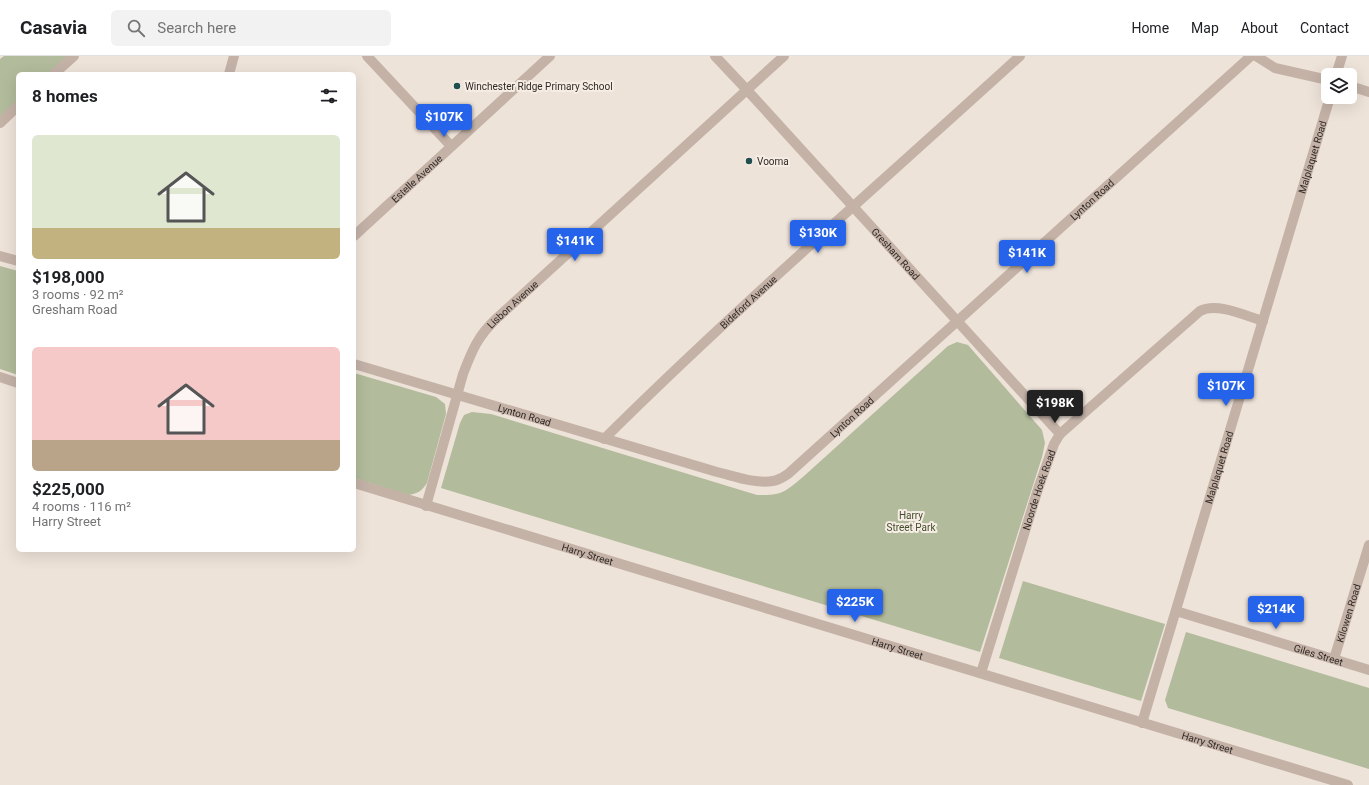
<!DOCTYPE html>
<html lang="en">
<head>
<meta charset="utf-8">
<style>
	:root { --surface:#fff; --page:#f2f2f2; --text:#202124; --muted:#757577; --line:#e0e0e0; --accent:#2563eb }
	body { margin:0; font-family:Roboto,sans-serif; background:var(--page); color:var(--text); height:100vh; display:flex; flex-direction:column; font-size:15px; white-space:nowrap }
	* { box-sizing:border-box; margin:0 }
	p { font-size:13px; color:var(--muted) }
	.icon { flex:none; width:22px; height:22px; fill:none; stroke:currentColor; stroke-width:2; stroke-linecap:round; stroke-linejoin:round }
	.map { position:relative; flex:1; overflow:hidden }
	.drawer { position:absolute; left:16px; top:16px; width:340px; height:480px; display:flex; flex-direction:column; background:var(--surface); border-radius:6px; box-shadow:0 4px 16px #0002 }
	.drawer>* { flex:none }
	.tools { position:absolute; left:1321px; top:12px; display:grid; gap:8px }
	.tools a { display:grid; place-items:center; width:36px; height:36px; border-radius:6px; background:var(--surface); box-shadow:0 4px 16px #0002; font-size:20px }
	.price { position:absolute; translate:-50% -34px; padding:0 9px; border-radius:4px; background:var(--accent); color:#fff; font-size:13px; line-height:26px; filter:drop-shadow(0 1px 2px #0008) }
	.price::after { content:''; position:absolute; left:50%; top:24px; width:12px; height:9px; margin-left:-6px; background:inherit; clip-path:polygon(0 0,100% 0,50% 100%) }
	.price.current { background:#222; color:#fff }
	ul { padding:0; list-style:none }
	li { display:grid; align-content:center; gap:8px; height:212px; padding:0 16px }
	li span { display:grid; place-items:center; height:124px; border-radius:6px; color:#555 }
	li>.icon { margin-inline-start:auto }
	span .icon { width:72px; height:72px; fill:#fffc; stroke-width:1 }
	li b { font-size:17px }
	h2 { display:flex; justify-content:space-between; align-items:center; height:48px; padding:0 16px; font-size:17px }
	header { display:flex; align-items:center; gap:24px; box-sizing:border-box; height:56px; padding:0 20px; background:var(--surface); border-bottom:1px solid var(--line) }
	header strong { font-size:19px }
	nav { display:flex; gap:22px; margin-inline-start:auto; font-size:14px }
	.search { width:280px; height:36px; background:var(--page); display:flex; align-items:center; gap:10px; box-sizing:border-box; padding:0 14px; border-radius:6px; color:var(--muted); font-size:15px }
	.map>svg:first-child { display:block }
	.green { fill:#b2bb9b }
	.lines { fill:none; stroke-linecap:round; stroke-linejoin:round }
	.minor { stroke:#c4b2a7; stroke-width:10 }
	.poi-dot { fill:#214e4e; stroke:#f6ede5; stroke-width:1.5 }
	.labels { text-anchor:middle; stroke-width:4; stroke-linejoin:round; paint-order:stroke }
	.poi-label { font-size:10px; fill:#312926; stroke:#f6ede5; text-anchor:start }
	.street-label { font-size:10px; fill:#312926; stroke:#f6ede5 }
	.park-label { font-size:10px; fill:#434d2d; stroke:#f6ede5 }
</style>
</head>
<body>
<header>
<strong>Casavia</strong>
<div class="search"><svg class="icon" aria-label="search" viewBox="0 0 24 24"><circle cx="10" cy="10" r="6"/><path d="M15 15l6 6"/></svg>Search here</div>
<nav><a>Home</a><a>Map</a><a>About</a><a>Contact</a></nav>
</header>
<div class="map">
<svg width="1369" height="729" viewBox="0 0 1369 729">
	<rect width="100%" height="100%" fill="#eee3d9"/>
	<g class="green">
		<polygon points="4,0 68,0 48,18 18,18 18,45 0,62 0,3"/>
		<polygon points="0,210 18,215 18,319 0,313"/>
		<path d="M957 286 968 289 1042 374 1045 387 1042 401 980 596 441 432 460 367 464 359 472 356 491 358 757 439C783 440 786 435 804 420L948 290Z"/>
		<path d="M354 317 436 341 445 348 446 358 427 427C422 435 417 438 408 439L354 422Z"/>
		<polygon points="1023,525 1165,568 1141,645 999,602"/>
		<polygon points="1186,576 1369,632 1369,713 1168,652 1165,644"/>
	</g>
	<g class="lines">
		<g class="minor">
			<polyline points="367,0 451,90"/>
			<path id="s1" d="M715 0 747 34 1060 378"/>
			<polyline points="1256,0 1275,12 1328,24"/>
			<polyline points="54,18 74,0"/>
			<polyline points="229,18 234,0"/>
			<polyline points="1336,19 1342,0"/>
			<polyline points="1350,30 1369,36"/>
			<polyline points="0,67 18,50"/>
			<path id="s2" d="M354 180 550 0"/>
			<polyline points="0,200 18,205"/>
			<path id="s3" d="M354 308 717 416C734 420 755 428 773 425 779 424 783 421 788 418 943 279 1096 139 1251 0"/>
			<polyline points="0,321 18,327"/>
			<path id="s4" d="M604 383C738 250 881 127 1020 0"/>
			<path id="s5" d="M354 427 1348 729"/>
			<path id="s6" d="M426 450 463 318C472 295 477 281 496 263L784 0"/>
			<path id="s7" d="M1176 555 1369 614"/>
			<path id="s8" d="M1334 603 1369 489"/>
			<path id="s9" d="M981 617 1038 433 1054 388 1060 378 1200 255C1217 246 1246 260 1263 265"/>
			<path id="s10" d="M1142 667 1330 41"/>
		</g>
	</g>
	<g class="poi-dot">
		<circle cx="457" cy="30" r="4"/>
		<circle cx="749" cy="105" r="4"/>
	</g>
	<g class="labels">
		<g class="poi-label">
			<text x="465" y="34">Winchester Ridge Primary School</text>
			<text x="757" y="109">Vooma</text>
		</g>
		<g class="street-label">
			<text dy="4" stroke="none"><textPath href="#s10" startOffset="591">Malplaquet Road</textPath></text>
			<text dy="4" stroke="none"><textPath href="#s2" startOffset="85">Estelle Avenue</textPath></text>
			<text dy="4" stroke="none"><textPath href="#s3" startOffset="862">Lynton Road</textPath></text>
			<text dy="4" stroke="none"><textPath href="#s1" startOffset="268">Gresham Road</textPath></text>
			<text dy="4" stroke="none"><textPath href="#s4" startOffset="199">Bideford Avenue</textPath></text>
			<text dy="4" stroke="none"><textPath href="#s6" startOffset="224">Lisbon Avenue</textPath></text>
			<text dy="4" stroke="none"><textPath href="#s3" startOffset="178">Lynton Road</textPath></text>
			<text dy="4" stroke="none"><textPath href="#s3" startOffset="538">Lynton Road</textPath></text>
			<text dy="4" stroke="none"><textPath href="#s10" startOffset="267">Malplaquet Road</textPath></text>
			<text dy="4" stroke="none"><textPath href="#s9" startOffset="192">Noorde Hoek Road</textPath></text>
			<text dy="4" stroke="none"><textPath href="#s5" startOffset="244">Harry Street</textPath></text>
			<text dy="4" stroke="none"><textPath href="#s8" startOffset="48">Kilowen Road</textPath></text>
			<text dy="4" stroke="none"><textPath href="#s5" startOffset="568">Harry Street</textPath></text>
			<text dy="4" stroke="none"><textPath href="#s7" startOffset="149">Giles Street</textPath></text>
			<text dy="4" stroke="none"><textPath href="#s5" startOffset="892">Harry Street</textPath></text>
		</g>
		<g class="park-label">
			<text x="911" y="463">Harry<tspan x="911" dy="12">Street Park</tspan></text>
		</g>
	</g>
</svg>
<div class="tools">
<a><svg class="icon" aria-label="layers" viewBox="0 0 24 24"><path d="M12 4l9 5-9 5-9-5zM3 14l9 5 9-5"/></svg></a>
</div>
<b class="price" style="left:444px;top:82px">$107K</b>
<b class="price" style="left:818px;top:198px">$130K</b>
<b class="price" style="left:575px;top:206px">$141K</b>
<b class="price" style="left:1027px;top:218px">$141K</b>
<b class="price" style="left:1226px;top:351px">$107K</b>
<b class="price current" style="left:1055px;top:368px">$198K</b>
<b class="price" style="left:855px;top:567px">$225K</b>
<b class="price" style="left:1276px;top:574px">$214K</b>
<section class="drawer">
<h2>8 homes<svg class="icon" aria-label="filters" viewBox="0 0 24 24"><path d="M4 7h16M4 17h16"/><circle cx="9" cy="7" r="2"/><circle cx="15" cy="17" r="2"/></svg></h2>
<ul>
<li><span style="background:linear-gradient(#dfe7d0 75%,#c2b280 0)"><svg class="icon" aria-label="home" viewBox="0 0 24 24"><path d="M3 11l9-7 9 7M6 9v11h12V9"/></svg></span><div><b>$198,000</b><p>3 rooms · 92 m²</p><p>Gresham Road</p></div></li>
<li><span style="background:linear-gradient(#f6c9c9 75%,#b9a48a 0)"><svg class="icon" aria-label="home" viewBox="0 0 24 24"><path d="M3 11l9-7 9 7M6 9v11h12V9"/></svg></span><div><b>$225,000</b><p>4 rooms · 116 m²</p><p>Harry Street</p></div></li>
</ul>
</section>
</div>
</body>
</html>
